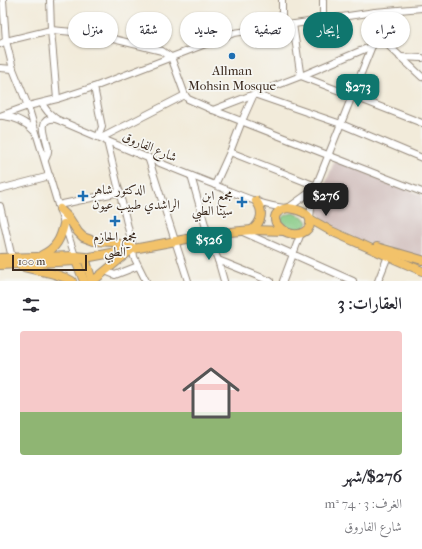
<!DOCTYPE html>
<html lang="ar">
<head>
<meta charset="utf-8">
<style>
	:root { --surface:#fff; --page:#f7f7f7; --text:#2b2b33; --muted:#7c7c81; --line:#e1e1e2; --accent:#0f766e }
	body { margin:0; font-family:"IM FELL French Canon",Amiri,serif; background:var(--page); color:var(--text); direction:rtl; height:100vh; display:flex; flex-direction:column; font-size:15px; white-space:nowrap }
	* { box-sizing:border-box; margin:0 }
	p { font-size:13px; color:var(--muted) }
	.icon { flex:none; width:22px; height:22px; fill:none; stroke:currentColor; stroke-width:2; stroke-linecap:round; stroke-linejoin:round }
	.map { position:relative; height:281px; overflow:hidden; direction:ltr }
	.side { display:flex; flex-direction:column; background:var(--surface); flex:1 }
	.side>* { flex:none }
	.guide { position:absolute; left:12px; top:12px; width:398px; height:36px; direction:rtl; display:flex; gap:8px }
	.scale { position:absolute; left:12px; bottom:10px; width:75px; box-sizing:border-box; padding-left:4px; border:2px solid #3b2a1e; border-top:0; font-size:11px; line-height:14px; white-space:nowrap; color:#3b2a1e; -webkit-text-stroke:3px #f6f6f2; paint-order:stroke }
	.price { position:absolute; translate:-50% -34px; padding:0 9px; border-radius:8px; background:var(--accent); color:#fff; font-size:13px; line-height:26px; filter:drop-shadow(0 1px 2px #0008) }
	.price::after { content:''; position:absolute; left:50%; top:24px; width:12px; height:9px; margin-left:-6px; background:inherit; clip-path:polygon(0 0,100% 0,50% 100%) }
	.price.selected { background:#222; color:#fff }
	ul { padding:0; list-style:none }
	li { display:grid; align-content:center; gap:8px; height:212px; padding:0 20px }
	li+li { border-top:1px solid var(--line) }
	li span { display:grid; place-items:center; height:124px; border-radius:4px; color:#555 }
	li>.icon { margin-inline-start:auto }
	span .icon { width:72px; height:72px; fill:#fffc; stroke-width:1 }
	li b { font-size:17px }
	h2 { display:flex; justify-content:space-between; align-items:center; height:48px; padding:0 20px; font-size:17px }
	.pill { padding:0 14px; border-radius:18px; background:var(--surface); box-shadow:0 1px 3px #0004; font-size:14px; line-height:36px }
	.pill.selected { background:var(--accent); color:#fff }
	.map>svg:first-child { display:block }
	.industrial { fill:#d1bfbd }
	.green { fill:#84c983; stroke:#607a50 }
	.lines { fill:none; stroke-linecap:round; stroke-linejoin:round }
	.minor-casing { stroke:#968a7c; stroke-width:8 }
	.major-casing { stroke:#968a7c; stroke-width:10 }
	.minor { stroke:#fff; stroke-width:6 }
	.major { stroke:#f2c26a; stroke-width:8 }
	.poi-dot { fill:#1f6fb2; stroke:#f6f6f2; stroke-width:1.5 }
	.labels { text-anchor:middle; stroke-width:3.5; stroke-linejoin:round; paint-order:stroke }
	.poi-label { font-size:13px; fill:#3b2a1e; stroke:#f6f6f2 }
	.street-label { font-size:13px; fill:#3b2a1e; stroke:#f6f6f2 }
</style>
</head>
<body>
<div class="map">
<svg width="422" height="281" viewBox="0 0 422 281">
	<rect width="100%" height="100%" fill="#f6f6f2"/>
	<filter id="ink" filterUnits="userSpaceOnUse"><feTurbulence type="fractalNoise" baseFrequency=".025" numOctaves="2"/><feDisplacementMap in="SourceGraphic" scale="8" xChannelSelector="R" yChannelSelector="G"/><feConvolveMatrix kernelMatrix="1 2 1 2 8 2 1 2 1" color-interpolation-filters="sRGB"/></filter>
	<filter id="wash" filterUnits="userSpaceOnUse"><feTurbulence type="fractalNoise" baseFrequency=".012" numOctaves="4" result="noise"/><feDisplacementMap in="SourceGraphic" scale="16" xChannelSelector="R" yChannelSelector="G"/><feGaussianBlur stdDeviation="0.9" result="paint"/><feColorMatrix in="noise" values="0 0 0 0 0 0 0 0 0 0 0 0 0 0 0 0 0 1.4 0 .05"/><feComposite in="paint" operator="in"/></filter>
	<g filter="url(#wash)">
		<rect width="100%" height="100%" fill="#f2ebda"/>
		<polygon class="industrial" points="337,161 422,195 422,258 359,240 325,224 316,208 334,162"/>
		<path class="green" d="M293 213 304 217 308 222 304 229C295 230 287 229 281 221 283 215 288 214 293 213Z"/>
	</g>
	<g filter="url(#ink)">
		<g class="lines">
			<defs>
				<g id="minor">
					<polyline points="3,0 6,41 13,69 28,106 58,205 75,256"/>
					<polyline points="50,0 51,30 57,99"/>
					<polyline points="323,0 323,20"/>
					<polyline points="293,24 300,72 301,76 422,123"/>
					<polyline points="282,25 282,0"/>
					<polyline points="0,44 6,41 51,30 73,32 89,33 162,51 171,57 185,95 188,99 213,110 422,192"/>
					<polyline points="390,47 422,77"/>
					<polyline points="400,57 422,58"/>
					<polyline points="0,68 13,69"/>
					<polyline points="94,87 102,127 98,137"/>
					<polyline points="254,94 341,124 422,158"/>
					<polyline points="42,104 48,112 56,119"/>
					<polyline points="213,110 301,76 372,46"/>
					<polyline points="0,116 28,106 57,99 94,87 234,33 375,12 422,8"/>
					<path d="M3 116C16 117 27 123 35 132"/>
					<polyline points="101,138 185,95"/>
					<polyline points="107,141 133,248 134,257 146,281"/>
					<polyline points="230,152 316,186"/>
					<polyline points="148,157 188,281"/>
					<path d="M45 160C47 156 49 152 48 148 47 138 35 117 56 119 107 141 158 163 210 183 235 193 259 205 285 208"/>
					<polyline points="191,176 208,235 218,260 224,281"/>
					<polyline points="215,185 230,152 242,121 254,94"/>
					<polyline points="0,189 50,176"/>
					<polyline points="58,205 120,192"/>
					<polyline points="0,206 12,258"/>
					<path d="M288 208 309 193 316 186 372 46C381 30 380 29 375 12"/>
					<polyline points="310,218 313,190"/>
					<polyline points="243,232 353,281"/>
					<polyline points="218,260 270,281"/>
					<polyline points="105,271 115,275 138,266"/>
					<polyline points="283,281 301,233"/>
					<polyline points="378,281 388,256"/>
				</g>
				<g id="major">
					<path d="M288 208C296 209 313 213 310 224 310 228 306 231 302 233 283 240 260 213 288 208Z"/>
					<polyline points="60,209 69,218 78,232 83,237 94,241 113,242 132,248"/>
					<polyline points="310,219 331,231 422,271"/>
					<path d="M252 230C262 222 264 211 256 201"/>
					<polyline points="377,247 422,260"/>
					<path d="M42 255C56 249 61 238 64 224"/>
					<polyline points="75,256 76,261 84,281"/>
					<polyline points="0,258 75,256 85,257"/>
					<polyline points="85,258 92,281"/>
					<polyline points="0,265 76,261 85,258 219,233 252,230 285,231"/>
					<path d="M21 266C39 272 54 271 72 281"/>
					<polyline points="93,281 131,250"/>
				</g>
			</defs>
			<use href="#minor" class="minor-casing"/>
			<use href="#major" class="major-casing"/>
			<use href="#minor" class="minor"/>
			<use href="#major" class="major"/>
		</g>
	</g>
	<g class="poi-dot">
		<circle cx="232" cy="56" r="4"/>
		<path d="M81 190h4v4h4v4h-4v4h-4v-4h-4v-4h4z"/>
		<path d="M240 196h4v4h4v4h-4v4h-4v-4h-4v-4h4z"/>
		<path d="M113 215h4v4h4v4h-4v4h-4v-4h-4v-4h4z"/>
	</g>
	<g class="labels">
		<g class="poi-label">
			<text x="232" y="75">Allman<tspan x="232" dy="15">Mohsin Mosque</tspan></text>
			<text x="92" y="194" text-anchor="start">الدكتور شاهر<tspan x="92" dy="15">الراشدي طبيب عيون</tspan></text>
			<text x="233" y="200" text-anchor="end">مجمع ابن<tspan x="233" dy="15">سينا الطبي</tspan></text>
			<text x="115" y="241">مجمع الحازم<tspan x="115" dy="15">الطبي</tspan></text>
		</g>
		<g class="street-label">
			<text transform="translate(150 146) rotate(23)" y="5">شارع الفاروق</text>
		</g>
	</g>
</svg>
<div class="scale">100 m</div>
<b class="price" style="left:358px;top:108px">$273</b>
<b class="price selected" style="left:326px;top:217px">$276</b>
<b class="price" style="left:209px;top:261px">$526</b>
<div class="guide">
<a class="pill">شراء</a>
<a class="pill selected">إيجار</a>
<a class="pill">تصفية</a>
<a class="pill">جديد</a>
<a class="pill">شقة</a>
<a class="pill">منزل</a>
</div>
</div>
<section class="side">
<h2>العقارات: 3<svg class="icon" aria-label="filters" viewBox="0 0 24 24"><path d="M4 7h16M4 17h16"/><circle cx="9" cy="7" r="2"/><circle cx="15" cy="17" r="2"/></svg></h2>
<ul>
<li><span style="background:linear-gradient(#f6c9c9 65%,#8fb573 0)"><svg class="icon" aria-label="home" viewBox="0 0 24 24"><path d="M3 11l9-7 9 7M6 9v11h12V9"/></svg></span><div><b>$276/شهر</b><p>الغرف: 3 · 74 m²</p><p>شارع الفاروق</p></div></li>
</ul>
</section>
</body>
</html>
